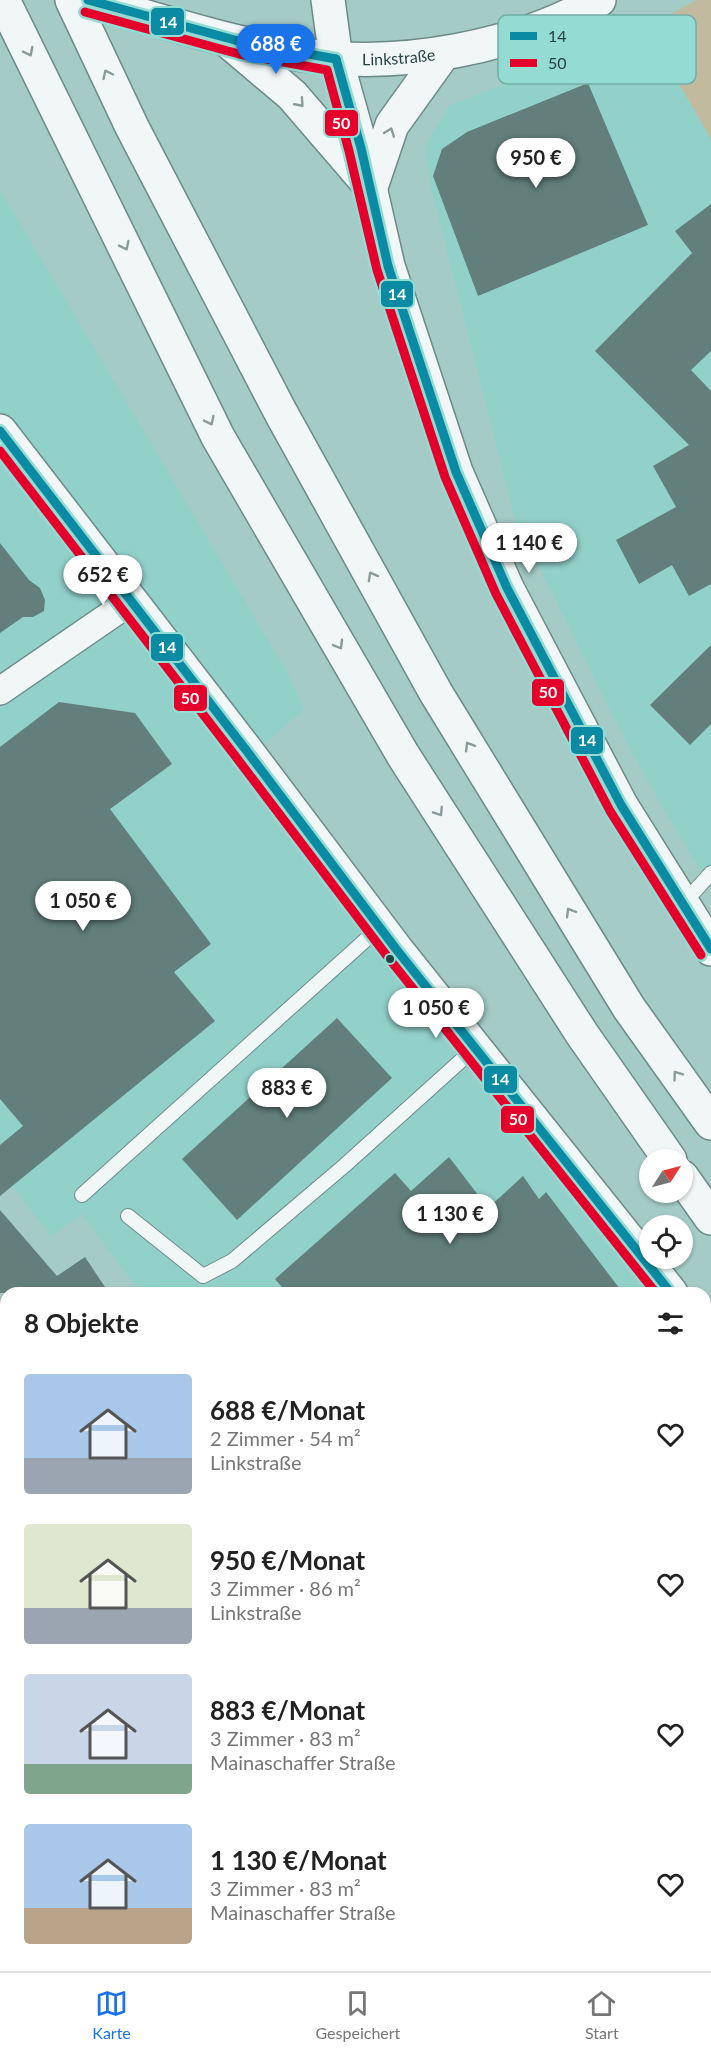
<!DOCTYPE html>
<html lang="de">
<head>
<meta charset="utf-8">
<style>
	:root { --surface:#fff; --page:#f2f2f2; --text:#222; --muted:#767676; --line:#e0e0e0; --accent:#1a73e8 }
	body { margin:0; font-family:Lato,sans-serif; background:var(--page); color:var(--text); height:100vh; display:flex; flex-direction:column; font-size:22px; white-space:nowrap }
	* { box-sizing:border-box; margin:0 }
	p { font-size:20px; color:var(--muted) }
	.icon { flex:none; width:33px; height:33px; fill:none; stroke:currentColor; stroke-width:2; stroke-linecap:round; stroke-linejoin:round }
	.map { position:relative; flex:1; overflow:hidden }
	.details { position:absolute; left:0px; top:1287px; width:711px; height:684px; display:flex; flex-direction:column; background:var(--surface); border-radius:18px 18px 0 0; box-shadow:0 2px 4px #0004 }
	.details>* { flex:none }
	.needle { width:39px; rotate:54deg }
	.buttons { position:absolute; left:639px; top:1149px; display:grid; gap:12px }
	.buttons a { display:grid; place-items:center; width:54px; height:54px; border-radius:50%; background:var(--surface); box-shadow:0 2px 4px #0004; font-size:30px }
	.price { position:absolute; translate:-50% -51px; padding:0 14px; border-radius:21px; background:#fff; color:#222; font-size:20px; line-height:39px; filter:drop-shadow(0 2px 3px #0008) }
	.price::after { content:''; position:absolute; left:50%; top:36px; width:18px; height:14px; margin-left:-9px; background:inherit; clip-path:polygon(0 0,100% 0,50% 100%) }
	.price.active { background:var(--accent); color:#fff }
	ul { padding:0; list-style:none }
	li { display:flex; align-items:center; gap:18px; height:150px; padding:0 24px }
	li span { display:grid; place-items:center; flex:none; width:168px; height:120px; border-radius:6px; color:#555 }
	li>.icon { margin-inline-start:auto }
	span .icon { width:72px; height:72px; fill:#fffc; stroke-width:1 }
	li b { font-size:26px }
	h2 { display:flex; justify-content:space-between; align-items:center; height:72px; padding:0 24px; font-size:26px }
	.tabs { display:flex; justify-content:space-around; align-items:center; height:84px; border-top:2px solid var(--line); background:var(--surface); font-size:16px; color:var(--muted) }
	.tabs a { display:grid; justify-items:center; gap:3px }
	.tabs .active { color:var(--accent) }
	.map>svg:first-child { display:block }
	.built { fill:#92d1ca }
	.green { fill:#c1ba9f }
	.building { fill:#627f7b }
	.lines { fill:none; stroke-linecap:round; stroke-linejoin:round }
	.lane-casing { stroke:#6c8b88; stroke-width:16 }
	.street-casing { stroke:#6c8b88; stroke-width:30 }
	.secondary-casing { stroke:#6c8b88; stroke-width:36 }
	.highway-casing { stroke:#6c8b88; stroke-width:36 }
	.lane { stroke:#f1f7f6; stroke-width:14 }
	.street { stroke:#f1f7f6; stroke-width:27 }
	.secondary { stroke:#f1f7f6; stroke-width:33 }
	.highway { stroke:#f1f7f6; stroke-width:33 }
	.bus-1-casing { stroke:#94dbd3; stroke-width:14 }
	.bus-2-casing { stroke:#94dbd3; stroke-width:14 }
	.bus-1 { stroke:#0b8aa3; stroke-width:9 }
	.bus-2 { stroke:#e4002b; stroke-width:9 }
	.oneway { stroke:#8a9c9a }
	.bus-dot { fill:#24423f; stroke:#94dbd3; stroke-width:2 }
	.labels { text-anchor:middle; stroke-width:6; stroke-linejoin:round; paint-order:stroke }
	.street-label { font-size:16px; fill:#24423f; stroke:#94dbd3 }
	.key { fill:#94dbd3; stroke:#72ada7; stroke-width:1.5 }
	.key-label { font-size:16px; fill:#24423f }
	.line-badge { stroke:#94dbd3; stroke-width:2 }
	.badge-label { font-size:16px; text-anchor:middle; font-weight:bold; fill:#fff }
</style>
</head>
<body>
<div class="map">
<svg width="711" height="1971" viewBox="0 0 711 1971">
	<rect width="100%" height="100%" fill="#a4cbc6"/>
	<g class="built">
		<polygon points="646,27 711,139 711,887 660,803 618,726 514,516 431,188 425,147 449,106"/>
		<polygon points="0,190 287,672 304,709 235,770 453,1052 646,1293 141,1293 82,1214 51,1236 0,1170"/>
		<polygon points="705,1366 711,1374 711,1971 297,1971 301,1965 705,1965"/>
	</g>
	<polygon class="green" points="697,0 711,0 711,139 646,27"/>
	<g class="building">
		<polygon points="588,83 648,225 478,296 433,176 442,149 467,132"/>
		<polygon points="711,204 711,351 691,370 711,391 711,584 689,596 672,565 639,584 616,540 676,507 653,466 689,445 595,351 692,253 675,231"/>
		<polygon points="0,543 29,580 40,588 45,600 44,611 33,617 23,617 0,633"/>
		<polygon points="711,645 711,724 690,745 650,705"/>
		<polygon points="59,702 135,713 172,764 110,809 211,944 174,972 215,1021 0,1196 0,1145 23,1126 0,1099 0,747"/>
		<polygon points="337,1018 392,1078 237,1220 182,1159"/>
		<polygon points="449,1157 488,1208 523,1176 539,1199 546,1192 623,1293 287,1293 275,1279 395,1173 411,1191"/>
		<polygon points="0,1210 57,1276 85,1257 109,1293 0,1293"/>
	</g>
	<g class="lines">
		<defs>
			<g id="lane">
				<polyline points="683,904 711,873"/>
				<polyline points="82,1195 380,927"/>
				<polyline points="128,1216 203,1276 232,1261 344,1166 475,1048"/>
			</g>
			<g id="street">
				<polyline points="0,691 131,601"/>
				<polyline points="0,1801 6,1802"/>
				<polyline points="705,1917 711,1915"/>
			</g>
			<g id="secondary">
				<path id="s1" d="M88 0C159 20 231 44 304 55 399 69 516 48 599 0"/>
				<polyline points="228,41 292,95 366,181"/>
				<polyline points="336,59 361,148 388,266 456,472 507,588 621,805 711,949"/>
				<polyline points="371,187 392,125 443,54"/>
				<polyline points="0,431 246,750 396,949 671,1293"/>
				<polyline points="705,1335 711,1343"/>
			</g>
			<g id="highway">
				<polyline points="3,0 218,437 403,755 582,1034 670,1160"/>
				<polyline points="72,0 132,127 281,413 436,693 629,1008 711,1123"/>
				<polyline points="328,0 336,59"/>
				<polyline points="682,1177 711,1218"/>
			</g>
		</defs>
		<use href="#lane" class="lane-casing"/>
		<use href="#street" class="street-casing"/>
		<use href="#secondary" class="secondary-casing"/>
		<use href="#highway" class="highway-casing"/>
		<use href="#lane" class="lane"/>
		<use href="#street" class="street"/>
		<use href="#secondary" class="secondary"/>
		<use href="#highway" class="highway"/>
		<defs>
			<g id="bus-1">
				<polyline points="88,0 242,42 336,59"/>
				<polyline points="336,59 361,148 388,266 456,472 507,588 621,805 711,949"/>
				<polyline points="0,431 246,750 396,949 671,1293"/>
			</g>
			<g id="bus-2">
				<polyline points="85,12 239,54 327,70 349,151 377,270 445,477 496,594 610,811 701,955"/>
				<polyline points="0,451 236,757 387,956 656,1293"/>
			</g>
		</defs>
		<use href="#bus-1" class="bus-1-casing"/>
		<use href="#bus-2" class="bus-2-casing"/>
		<use href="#bus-1" class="bus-1"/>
		<use href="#bus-2" class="bus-2"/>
	</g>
	<defs><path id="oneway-chevron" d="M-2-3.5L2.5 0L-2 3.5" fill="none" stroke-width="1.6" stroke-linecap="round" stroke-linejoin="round" transform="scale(1.5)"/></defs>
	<g class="oneway">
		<use href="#oneway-chevron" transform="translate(29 52) rotate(63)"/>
		<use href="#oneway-chevron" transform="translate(107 74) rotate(-115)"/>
		<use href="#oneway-chevron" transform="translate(300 103) rotate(48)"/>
		<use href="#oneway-chevron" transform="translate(390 132) rotate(-69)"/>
		<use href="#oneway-chevron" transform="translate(125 246) rotate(64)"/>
		<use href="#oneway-chevron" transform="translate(210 421) rotate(64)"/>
		<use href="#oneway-chevron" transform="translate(372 576) rotate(-119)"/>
		<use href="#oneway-chevron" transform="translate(339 645) rotate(60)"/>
		<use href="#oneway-chevron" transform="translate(469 746) rotate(-121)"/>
		<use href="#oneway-chevron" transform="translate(439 812) rotate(57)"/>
		<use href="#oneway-chevron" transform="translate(570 912) rotate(-121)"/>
		<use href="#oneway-chevron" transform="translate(677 1075) rotate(-126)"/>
	</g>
	<circle class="bus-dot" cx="390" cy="959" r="5"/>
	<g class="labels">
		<g class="street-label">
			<text dy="6" stroke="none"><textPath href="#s1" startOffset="318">Linkstraße</textPath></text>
		</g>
	</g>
	<rect x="498" y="15" width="198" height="69" rx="9" class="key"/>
	<rect x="510" y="32" width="27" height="8" fill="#0b8aa3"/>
	<rect x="510" y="59" width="27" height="8" fill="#e4002b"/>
	<g class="key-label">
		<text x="548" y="42">14</text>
		<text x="548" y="69">50</text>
	</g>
	<g class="line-badge">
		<rect x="150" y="7" width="35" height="29" rx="6" fill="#0b8aa3"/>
		<rect x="324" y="109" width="35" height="28" rx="6" fill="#e4002b"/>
		<rect x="380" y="280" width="34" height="28" rx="6" fill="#0b8aa3"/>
		<rect x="150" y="633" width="34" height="29" rx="6" fill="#0b8aa3"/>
		<rect x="531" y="678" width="34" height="29" rx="6" fill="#e4002b"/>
		<rect x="173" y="684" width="35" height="28" rx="6" fill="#e4002b"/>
		<rect x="570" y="726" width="34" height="29" rx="6" fill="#0b8aa3"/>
		<rect x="483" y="1065" width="35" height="29" rx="6" fill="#0b8aa3"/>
		<rect x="500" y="1105" width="35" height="29" rx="6" fill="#e4002b"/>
	</g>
	<g class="badge-label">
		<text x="168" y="28">14</text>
		<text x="341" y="129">50</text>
		<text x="397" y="300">14</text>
		<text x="167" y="653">14</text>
		<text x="548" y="698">50</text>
		<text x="190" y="704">50</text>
		<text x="587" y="746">14</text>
		<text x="500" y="1085">14</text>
		<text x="518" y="1125">50</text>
	</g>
</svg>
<div class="buttons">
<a><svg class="needle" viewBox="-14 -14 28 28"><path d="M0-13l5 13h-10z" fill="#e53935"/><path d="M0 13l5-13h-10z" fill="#767676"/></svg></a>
<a><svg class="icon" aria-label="locate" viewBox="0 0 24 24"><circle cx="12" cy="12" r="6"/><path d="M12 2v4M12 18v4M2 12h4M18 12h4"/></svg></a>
</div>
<b class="price active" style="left:276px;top:75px">688 €</b>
<b class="price" style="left:536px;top:189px">950 €</b>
<b class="price" style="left:529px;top:574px">1 140 €</b>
<b class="price" style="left:103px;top:606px">652 €</b>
<b class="price" style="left:83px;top:932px">1 050 €</b>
<b class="price" style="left:436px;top:1039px">1 050 €</b>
<b class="price" style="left:287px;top:1119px">883 €</b>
<b class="price" style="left:450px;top:1245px">1 130 €</b>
<section class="details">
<h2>8 Objekte<svg class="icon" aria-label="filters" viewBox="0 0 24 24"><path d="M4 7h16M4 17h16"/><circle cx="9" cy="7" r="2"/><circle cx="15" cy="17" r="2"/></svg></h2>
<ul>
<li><span style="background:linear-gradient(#a9c7e8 70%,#9aa5b1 0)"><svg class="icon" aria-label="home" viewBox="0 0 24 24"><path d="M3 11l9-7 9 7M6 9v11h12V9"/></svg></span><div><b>688 €/Monat</b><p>2 Zimmer · 54 m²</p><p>Linkstraße</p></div><svg class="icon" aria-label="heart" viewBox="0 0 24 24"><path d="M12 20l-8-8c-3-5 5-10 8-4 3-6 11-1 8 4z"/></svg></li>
<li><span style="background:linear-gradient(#dfe7d0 70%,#9aa5b1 0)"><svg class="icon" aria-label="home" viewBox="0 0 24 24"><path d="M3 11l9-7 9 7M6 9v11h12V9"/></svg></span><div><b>950 €/Monat</b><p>3 Zimmer · 86 m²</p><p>Linkstraße</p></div><svg class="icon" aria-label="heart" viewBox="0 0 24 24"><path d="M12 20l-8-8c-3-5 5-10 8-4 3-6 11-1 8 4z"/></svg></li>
<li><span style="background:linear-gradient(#c9d6e8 75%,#7fa58c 0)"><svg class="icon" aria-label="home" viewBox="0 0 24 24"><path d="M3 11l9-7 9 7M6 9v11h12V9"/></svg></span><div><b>883 €/Monat</b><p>3 Zimmer · 83 m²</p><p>Mainaschaffer Straße</p></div><svg class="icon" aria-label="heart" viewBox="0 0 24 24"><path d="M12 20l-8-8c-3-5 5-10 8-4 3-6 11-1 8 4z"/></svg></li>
<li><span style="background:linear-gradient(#a9c7e8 70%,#b9a48a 0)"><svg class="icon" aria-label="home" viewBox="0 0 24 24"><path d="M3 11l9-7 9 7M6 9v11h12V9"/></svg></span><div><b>1 130 €/Monat</b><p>3 Zimmer · 83 m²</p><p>Mainaschaffer Straße</p></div><svg class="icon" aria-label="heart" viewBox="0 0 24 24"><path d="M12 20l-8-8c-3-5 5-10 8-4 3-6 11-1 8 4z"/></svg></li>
</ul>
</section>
</div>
<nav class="tabs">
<a class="active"><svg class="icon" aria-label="map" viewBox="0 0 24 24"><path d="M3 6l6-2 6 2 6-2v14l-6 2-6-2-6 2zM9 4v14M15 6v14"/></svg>Karte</a>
<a><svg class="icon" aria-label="saved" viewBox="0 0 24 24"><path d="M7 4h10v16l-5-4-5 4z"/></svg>Gespeichert</a>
<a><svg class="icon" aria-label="home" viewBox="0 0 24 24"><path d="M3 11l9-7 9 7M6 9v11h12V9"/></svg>Start</a>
</nav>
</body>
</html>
